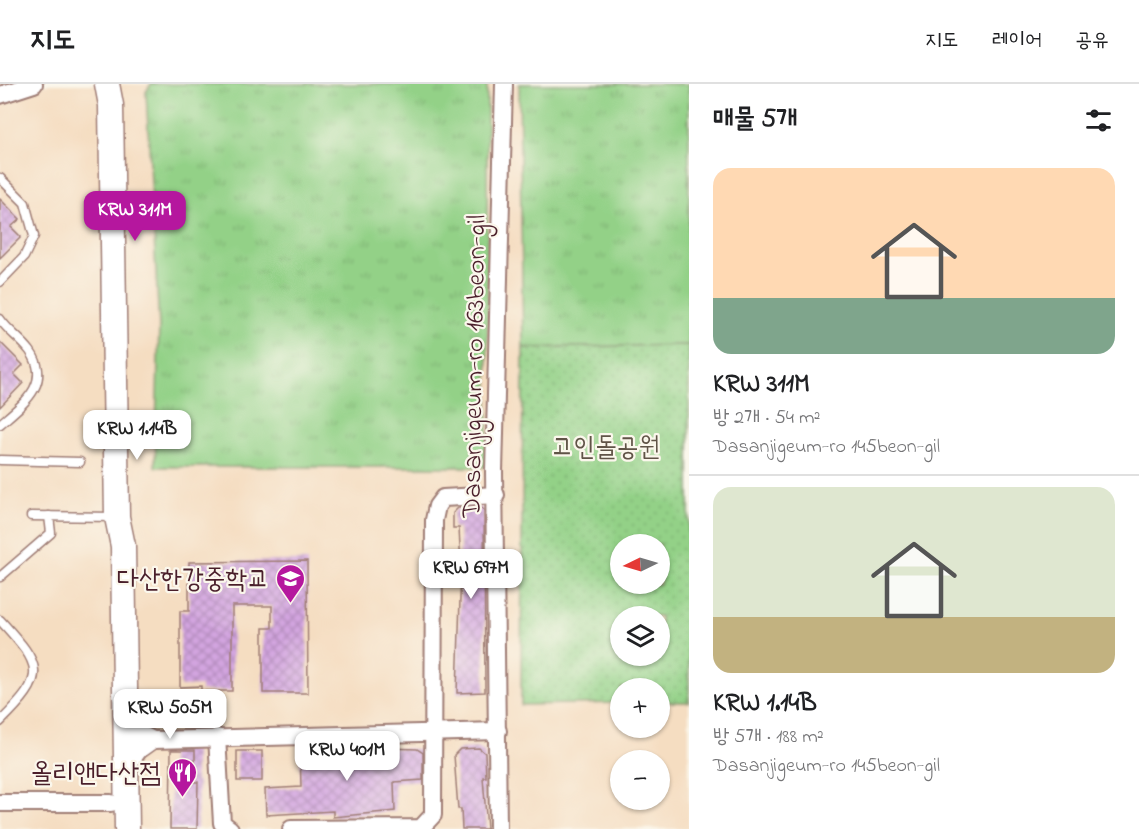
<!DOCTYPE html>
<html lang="ko">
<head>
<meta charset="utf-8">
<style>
	:root { --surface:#fff; --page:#f6f6f6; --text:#202124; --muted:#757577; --line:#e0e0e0; --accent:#b5179e }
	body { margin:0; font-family:"Indie Flower","Poor Story",sans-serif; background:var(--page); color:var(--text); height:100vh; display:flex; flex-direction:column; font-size:22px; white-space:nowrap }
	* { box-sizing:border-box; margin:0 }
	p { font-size:20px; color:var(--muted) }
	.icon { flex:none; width:33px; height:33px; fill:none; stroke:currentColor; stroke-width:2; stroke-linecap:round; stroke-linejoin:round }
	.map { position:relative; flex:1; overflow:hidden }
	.panel { display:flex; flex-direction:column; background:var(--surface); width:450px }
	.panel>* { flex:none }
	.needle { width:39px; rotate:265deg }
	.tools { position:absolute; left:610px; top:450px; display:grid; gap:12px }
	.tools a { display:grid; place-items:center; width:60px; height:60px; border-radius:50%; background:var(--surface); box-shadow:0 2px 4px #0004; font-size:30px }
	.price { position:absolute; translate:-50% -51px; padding:0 14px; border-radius:12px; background:#fff; color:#222; font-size:20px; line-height:39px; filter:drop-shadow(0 2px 3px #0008) }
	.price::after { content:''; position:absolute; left:50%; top:36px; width:18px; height:14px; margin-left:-9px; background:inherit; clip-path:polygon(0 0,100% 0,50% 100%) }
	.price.current { background:var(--accent); color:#fff }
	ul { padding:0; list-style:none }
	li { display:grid; align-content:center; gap:12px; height:318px; padding:0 24px }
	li+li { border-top:2px solid var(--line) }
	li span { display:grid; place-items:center; height:186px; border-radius:18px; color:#555 }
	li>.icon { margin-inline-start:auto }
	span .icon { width:108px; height:108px; fill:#fffc; stroke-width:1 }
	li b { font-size:26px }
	h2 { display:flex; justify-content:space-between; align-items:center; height:72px; padding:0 24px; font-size:26px }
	header { display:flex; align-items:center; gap:36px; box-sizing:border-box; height:84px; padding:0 30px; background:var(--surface); border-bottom:2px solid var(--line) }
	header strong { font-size:28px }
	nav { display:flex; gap:33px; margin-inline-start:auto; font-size:21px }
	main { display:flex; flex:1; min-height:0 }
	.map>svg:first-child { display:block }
	.grass { fill:url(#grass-tufts); stroke:#6e7859; stroke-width:1.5 }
	.park { fill:url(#park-dots); stroke:#6e7859; stroke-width:1.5; fill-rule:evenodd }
	.building { fill:url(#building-cross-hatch) }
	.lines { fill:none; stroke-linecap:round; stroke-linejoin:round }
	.lane-casing { stroke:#a07e76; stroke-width:11 }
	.street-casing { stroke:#a07e76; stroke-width:20 }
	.secondary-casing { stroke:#a07e76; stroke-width:27 }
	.lane { stroke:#fff; stroke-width:8 }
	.street { stroke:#fff; stroke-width:16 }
	.secondary { stroke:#fff; stroke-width:24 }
	.labels { text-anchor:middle; stroke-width:4.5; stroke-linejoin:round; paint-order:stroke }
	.street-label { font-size:27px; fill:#4a1f2b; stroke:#fbf7ec }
	.park-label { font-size:27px; fill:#605447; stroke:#fbf7ec }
	.poi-label { font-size:27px; fill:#4a1f2b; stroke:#fbf7ec; text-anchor:end }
</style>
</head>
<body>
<header>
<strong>지도</strong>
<nav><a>지도</a><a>레이어</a><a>공유</a></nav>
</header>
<main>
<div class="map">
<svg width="689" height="745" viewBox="0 0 689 745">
	<defs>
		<pattern id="grass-tufts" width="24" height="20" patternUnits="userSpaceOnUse" patternTransform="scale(1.5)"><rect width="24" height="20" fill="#93d187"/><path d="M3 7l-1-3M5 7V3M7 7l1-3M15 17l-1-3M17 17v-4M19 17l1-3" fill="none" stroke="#80b375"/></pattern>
		<pattern id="park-dots" width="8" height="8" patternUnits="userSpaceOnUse" patternTransform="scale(1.5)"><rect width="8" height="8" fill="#93d187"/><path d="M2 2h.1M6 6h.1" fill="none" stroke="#80b375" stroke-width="1.8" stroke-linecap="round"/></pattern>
		<pattern id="building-cross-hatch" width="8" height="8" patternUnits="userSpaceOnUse" patternTransform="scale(1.5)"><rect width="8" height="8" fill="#d3a5e0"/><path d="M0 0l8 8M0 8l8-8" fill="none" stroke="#ad86b6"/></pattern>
	</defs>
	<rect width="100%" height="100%" fill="#fbf7ec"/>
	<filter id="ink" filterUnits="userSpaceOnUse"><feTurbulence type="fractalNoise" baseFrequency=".0167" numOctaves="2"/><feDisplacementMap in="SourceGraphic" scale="12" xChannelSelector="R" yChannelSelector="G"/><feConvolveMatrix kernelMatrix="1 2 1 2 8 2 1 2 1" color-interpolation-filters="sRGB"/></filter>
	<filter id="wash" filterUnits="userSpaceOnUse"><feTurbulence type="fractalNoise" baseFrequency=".008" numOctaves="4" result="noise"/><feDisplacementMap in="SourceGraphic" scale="24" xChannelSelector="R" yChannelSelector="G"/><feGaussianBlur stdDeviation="1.35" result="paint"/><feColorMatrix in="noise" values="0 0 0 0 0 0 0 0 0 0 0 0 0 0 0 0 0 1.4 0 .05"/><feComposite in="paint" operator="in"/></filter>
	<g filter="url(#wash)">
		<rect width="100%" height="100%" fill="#f5ddc1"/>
		<g class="grass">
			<polygon points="151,0 487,0 488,378 485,383 155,383 159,242 146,8"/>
			<polygon points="519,0 689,0 689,261 523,264"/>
		</g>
		<path class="park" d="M689 261V618H660V604H621V619L521 621 523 264ZM621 460H660V500H621ZM621 532H660V572H621Z"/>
		<g id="blocks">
			<g class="building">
				<polygon points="0,115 20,135 11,143 21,153 0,174"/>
				<polygon points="0,258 23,281 14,290 23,299 0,323"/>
				<polygon points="479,422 484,426 485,608 457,609 461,483 459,444 453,444 453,429 458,424"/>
				<polygon points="307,477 308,609 263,609 263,544 272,544 272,522 232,522 232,607 201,607 201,602 180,603 180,527 189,527 189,478"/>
				<polygon points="388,664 417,665 423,669 423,696 394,698 395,727 333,733 333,727 266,731 265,705 301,703 300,667 365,668 365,665"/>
				<polygon points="479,664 485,669 486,693 483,693 487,745 462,745 461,725 458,725 454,671 460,665"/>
				<polygon points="171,666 195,666 195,698 198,698 197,745 170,745"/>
				<rect x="237" y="667" width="25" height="30"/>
			</g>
		</g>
	</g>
	<g filter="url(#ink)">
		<use href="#blocks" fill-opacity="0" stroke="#a07e76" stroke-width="1.5"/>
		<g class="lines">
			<defs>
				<g id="lane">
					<polyline points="0,94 25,119 34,152 24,173 0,198"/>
					<path d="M0 235C8 247 21 255 30 267 53 299 23 320 0 340"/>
					<polyline points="0,376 80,378"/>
					<polyline points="31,432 116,433"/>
					<polyline points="0,493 51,449 49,432"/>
					<path d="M0 536C43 583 48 591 0 638"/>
				</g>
				<g id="street">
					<polyline points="0,11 34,0"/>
					<polyline points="126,643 153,656 139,666 127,682"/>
					<polyline points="217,653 222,739 230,745"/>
					<polyline points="153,656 498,647"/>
					<polyline points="0,719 111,719"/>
					<polyline points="291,745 421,744 433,731 434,436 437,422 443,414 496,411"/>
					<polyline points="498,745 494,388 504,0"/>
				</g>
				<polyline id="secondary" points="107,0 111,21 117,433 123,462 127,745"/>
			</defs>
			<use href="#lane" class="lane-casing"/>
			<use href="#street" class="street-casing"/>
			<use href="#secondary" class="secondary-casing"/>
			<use href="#lane" class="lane"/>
			<use href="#street" class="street"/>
			<use href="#secondary" class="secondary"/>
		</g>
	</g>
	<defs>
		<symbol id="school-pin" viewBox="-11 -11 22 30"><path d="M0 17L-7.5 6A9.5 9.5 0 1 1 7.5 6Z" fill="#b5179e" stroke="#fbf7ec"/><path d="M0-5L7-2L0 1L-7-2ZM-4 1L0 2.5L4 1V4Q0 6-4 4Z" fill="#fff"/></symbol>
		<symbol id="restaurant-pin" viewBox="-11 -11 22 30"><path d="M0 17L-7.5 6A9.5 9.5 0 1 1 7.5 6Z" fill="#b5179e" stroke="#fbf7ec"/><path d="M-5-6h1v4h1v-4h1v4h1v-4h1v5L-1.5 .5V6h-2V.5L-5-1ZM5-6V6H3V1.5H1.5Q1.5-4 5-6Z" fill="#fff"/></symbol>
	</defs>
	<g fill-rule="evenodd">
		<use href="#school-pin" x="274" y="478" width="33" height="45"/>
		<use href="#restaurant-pin" x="166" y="672" width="33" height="45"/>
	</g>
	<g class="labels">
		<g class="street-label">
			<text transform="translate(473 282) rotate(-89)" y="9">Dasanjigeum-ro 163beon-gil</text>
		</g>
		<g class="park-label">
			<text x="606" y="371">고인돌공원</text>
		</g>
		<g class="poi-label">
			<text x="269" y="503">다산한강중학교</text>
			<text x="161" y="697">올리앤다산점</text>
		</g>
	</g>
</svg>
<div class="tools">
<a><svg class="needle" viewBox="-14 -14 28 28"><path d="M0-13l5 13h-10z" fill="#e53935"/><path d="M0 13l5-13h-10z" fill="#757577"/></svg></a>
<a><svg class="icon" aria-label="layers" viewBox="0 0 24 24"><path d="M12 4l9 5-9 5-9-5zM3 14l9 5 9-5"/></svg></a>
<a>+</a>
<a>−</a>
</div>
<b class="price current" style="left:135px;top:158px">KRW 311M</b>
<b class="price" style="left:137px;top:377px">KRW 1.14B</b>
<b class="price" style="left:471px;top:516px">KRW 697M</b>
<b class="price" style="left:170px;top:656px">KRW 505M</b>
<b class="price" style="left:347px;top:698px">KRW 401M</b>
</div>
<section class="panel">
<h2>매물 5개<svg class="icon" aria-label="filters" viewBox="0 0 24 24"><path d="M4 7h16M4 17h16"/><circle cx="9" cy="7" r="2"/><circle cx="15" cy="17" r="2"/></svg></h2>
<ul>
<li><span style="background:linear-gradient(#ffd9b3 70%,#7fa58c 0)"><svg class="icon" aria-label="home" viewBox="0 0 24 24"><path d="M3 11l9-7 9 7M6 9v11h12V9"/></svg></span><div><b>KRW 311M</b><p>방 2개 · 54 m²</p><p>Dasanjigeum-ro 145beon-gil</p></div></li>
<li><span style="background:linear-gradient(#dfe7d0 70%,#c2b280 0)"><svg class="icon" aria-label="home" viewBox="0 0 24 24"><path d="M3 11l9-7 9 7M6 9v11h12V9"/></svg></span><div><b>KRW 1.14B</b><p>방 5개 · 188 m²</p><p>Dasanjigeum-ro 145beon-gil</p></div></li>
</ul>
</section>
</main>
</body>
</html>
